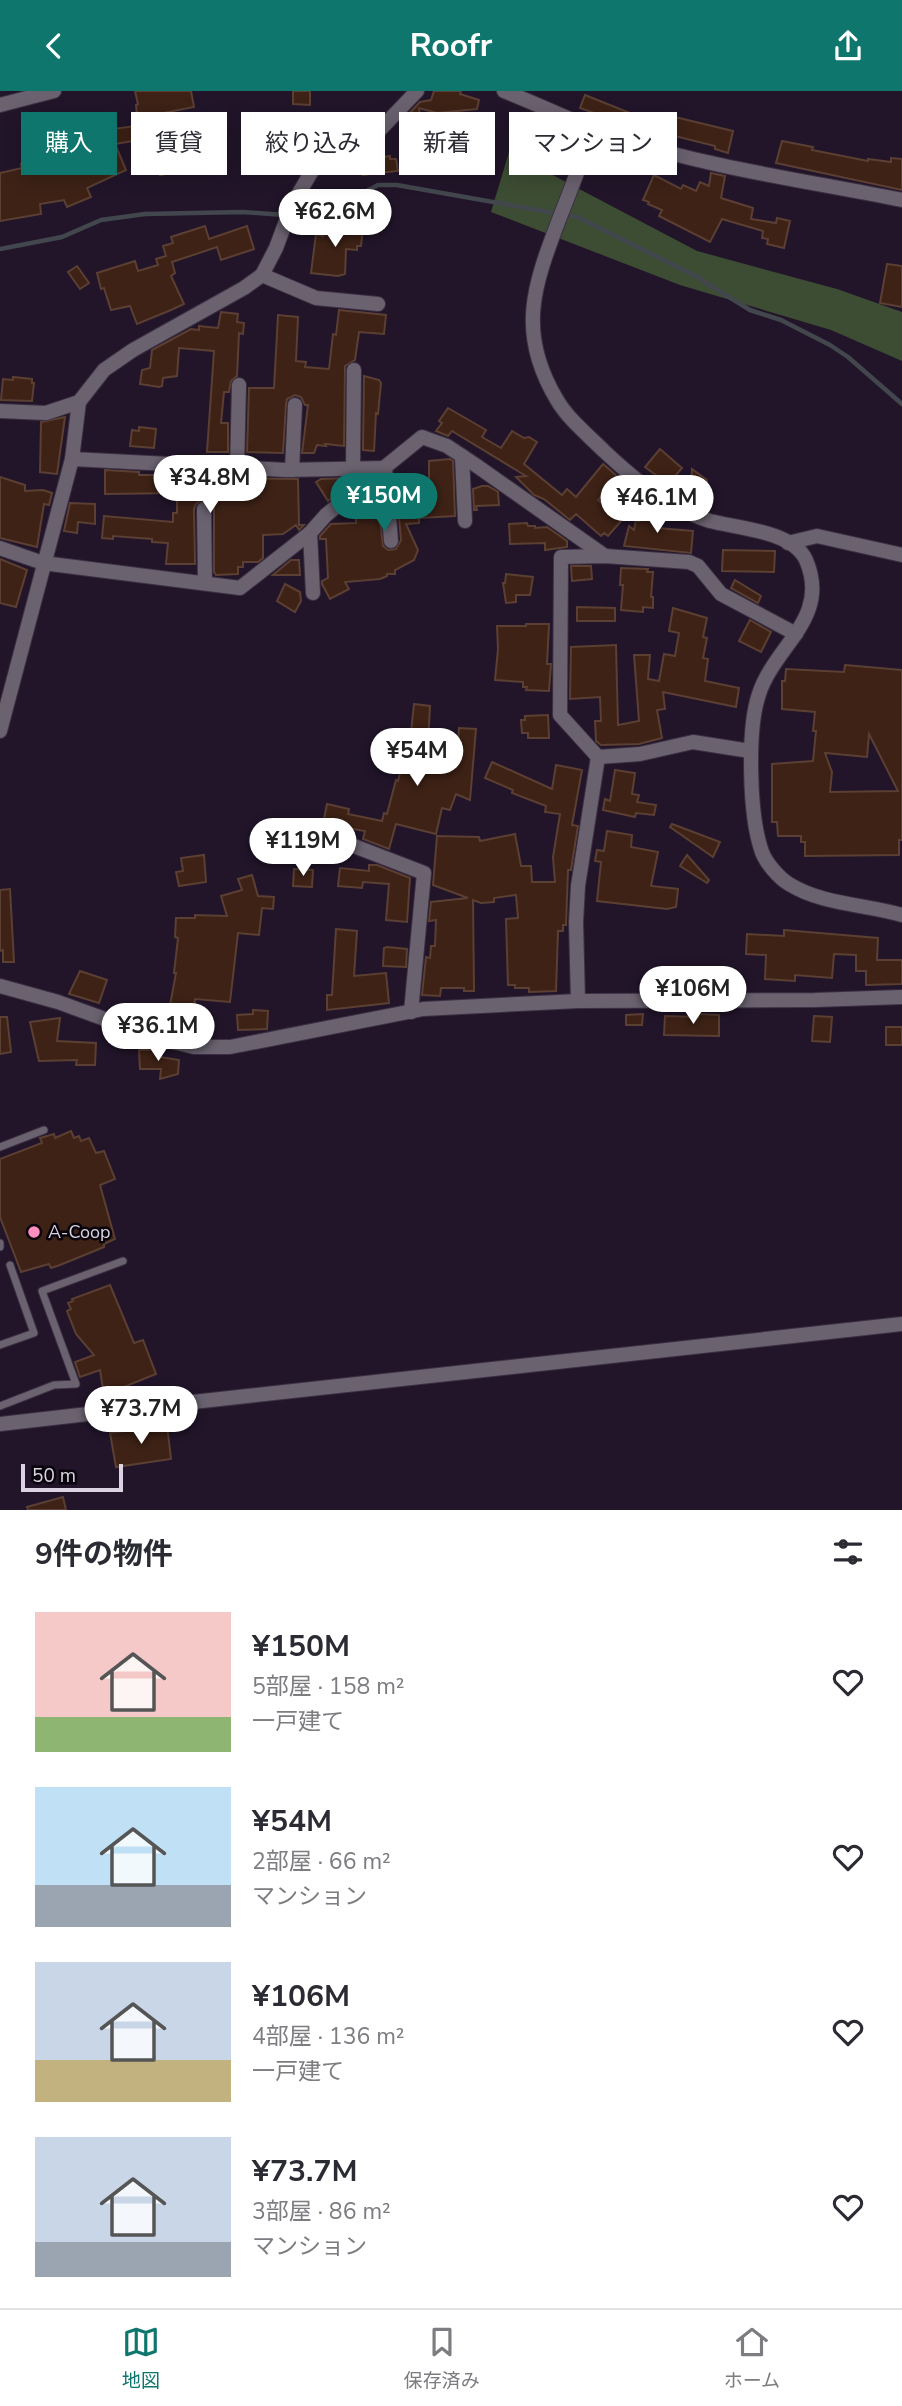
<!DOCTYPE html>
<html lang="ja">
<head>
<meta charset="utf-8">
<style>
	:root { --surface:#fff; --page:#f7f7f7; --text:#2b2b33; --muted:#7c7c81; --line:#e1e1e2; --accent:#0f766e }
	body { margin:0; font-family:"Nunito Sans","Noto Sans JP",sans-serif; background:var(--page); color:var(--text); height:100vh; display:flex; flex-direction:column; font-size:26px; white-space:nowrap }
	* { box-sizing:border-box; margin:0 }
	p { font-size:23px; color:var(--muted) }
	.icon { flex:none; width:38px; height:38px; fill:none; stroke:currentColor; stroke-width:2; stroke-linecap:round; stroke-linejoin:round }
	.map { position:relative; height:1419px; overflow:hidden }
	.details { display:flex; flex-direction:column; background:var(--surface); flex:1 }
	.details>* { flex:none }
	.hud { position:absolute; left:21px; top:21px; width:861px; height:63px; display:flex; gap:14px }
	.scale { position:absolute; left:21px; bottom:18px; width:102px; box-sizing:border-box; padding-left:7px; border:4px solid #dbd3e1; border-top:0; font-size:19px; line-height:24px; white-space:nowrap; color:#dbd3e1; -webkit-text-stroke:5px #08040c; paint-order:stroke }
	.price { position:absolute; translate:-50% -60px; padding:0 16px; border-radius:24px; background:#fff; color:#222; font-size:23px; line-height:46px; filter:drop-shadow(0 2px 4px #0008) }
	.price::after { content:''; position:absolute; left:50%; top:42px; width:21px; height:16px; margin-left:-10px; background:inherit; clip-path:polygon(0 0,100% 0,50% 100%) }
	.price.active { background:var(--accent); color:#fff }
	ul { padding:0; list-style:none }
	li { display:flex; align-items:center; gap:21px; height:175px; padding:0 35px }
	li span { display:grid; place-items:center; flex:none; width:196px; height:140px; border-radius:0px; color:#555 }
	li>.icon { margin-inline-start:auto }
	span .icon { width:84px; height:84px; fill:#fffc; stroke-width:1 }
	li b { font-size:30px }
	h2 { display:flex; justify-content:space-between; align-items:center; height:84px; padding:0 35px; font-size:30px }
	.pill { padding:0 24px; border-radius:0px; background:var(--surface); box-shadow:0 4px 18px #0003; font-size:24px; line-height:63px }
	.pill.active { background:var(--accent); color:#fff }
	header { display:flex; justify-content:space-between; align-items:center; height:91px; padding:0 35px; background:var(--accent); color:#fff; font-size:32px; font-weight:700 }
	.tabs { display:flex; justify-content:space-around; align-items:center; height:98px; border-top:2px solid var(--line); background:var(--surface); font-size:19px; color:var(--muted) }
	.tabs a { display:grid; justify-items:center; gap:4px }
	.tabs .active { color:var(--accent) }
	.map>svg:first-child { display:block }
	.forest { fill:#3d4d33 }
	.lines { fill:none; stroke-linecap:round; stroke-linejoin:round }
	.stream { stroke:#42474d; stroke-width:4.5 }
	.building { fill:#3e2216; stroke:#5b3f33; stroke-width:2; fill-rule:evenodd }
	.service-casing { stroke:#3c3044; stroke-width:9 }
	.minor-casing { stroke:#3c3044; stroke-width:16 }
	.tertiary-casing { stroke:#3c3044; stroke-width:16 }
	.service { stroke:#6a626f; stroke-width:7 }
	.minor { stroke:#6a626f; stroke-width:14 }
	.tertiary { stroke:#6a626f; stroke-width:14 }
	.poi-dot { fill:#fd8ebe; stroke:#08040c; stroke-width:2.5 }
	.labels { text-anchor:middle; stroke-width:5; stroke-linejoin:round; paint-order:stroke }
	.poi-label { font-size:18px; fill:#dbd3e1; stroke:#08040c; text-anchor:start }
</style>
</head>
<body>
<header><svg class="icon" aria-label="back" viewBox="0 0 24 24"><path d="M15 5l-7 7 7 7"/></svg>Roofr<svg class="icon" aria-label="share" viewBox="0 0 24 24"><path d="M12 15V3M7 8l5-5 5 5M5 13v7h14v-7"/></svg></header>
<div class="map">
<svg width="902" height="1419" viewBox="0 0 902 1419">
	<rect width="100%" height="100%" fill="#22152a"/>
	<polygon class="forest" points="509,61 697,160 837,198 902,221 902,270 831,239 680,194 491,121"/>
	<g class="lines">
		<g class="stream">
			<polyline points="293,124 334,124 361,103 378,94 397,94 577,126 692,183 750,219 781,229 830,254 848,266 902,313"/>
			<polyline points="0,158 62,146 101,129 145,123 243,121 284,124"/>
		</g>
	</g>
	<g class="building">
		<polygon points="135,0 191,0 194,16 163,22 171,82 160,84 158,66 147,64 146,54 140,55 139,49 115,53 126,79 87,97 91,106 67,116 64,109 40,113 41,123 0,130 0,82 22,77 21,73 39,70 38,66 60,59 61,63 67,61 69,69 100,62 97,40 136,35 134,24 137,24 136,14 138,13"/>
		<polygon points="293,0 310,0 310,14 293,13"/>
		<polygon points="434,0 461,0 460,3 479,9 477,18 437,22 419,17 420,25 408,28 408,24 420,11 431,9"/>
		<polygon points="585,4 655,32 651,42 580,17"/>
		<polygon points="537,24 568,38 562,52 531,40"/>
		<polygon points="675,26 733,40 728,62 715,58 715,55 671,44"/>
		<polygon points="782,50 813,56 812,59 868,70 868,68 891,71 891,67 902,68 902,99 776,72"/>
		<polygon points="390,65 390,68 396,68 398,80 363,84 362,70"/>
		<polygon points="711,82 725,85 721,107 753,117 751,128 776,132 777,127 790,130 784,157 767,153 768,148 762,147 763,140 722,128 710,151 659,125 662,119 648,113 649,111 643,109 654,84 681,98 683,94 696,100 700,91 709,95"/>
		<polygon points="341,134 363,137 361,155 357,155 357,159 346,158 345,183 338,185 311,182 316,143 323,145 324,136 344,137"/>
		<polygon points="205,135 209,148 247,135 254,158 221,169 217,156 172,171 175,182 171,185 184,213 171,219 137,233 130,215 111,219 104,197 101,198 97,182 135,170 138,180 158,174 156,168 166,165 163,155 173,152 171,146"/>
		<polygon points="887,173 902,175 902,216 880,212"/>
		<polygon points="77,175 89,192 80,198 68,181"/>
		<polygon points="339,219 386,224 384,243 359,241 355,269 345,275 344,355 325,353 326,355 317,354 314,362 302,362 308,314 305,314 301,306 295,304 287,308 286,313 283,362 247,361 249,297 274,297 278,224 298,226 296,270 306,271 305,276 329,278 333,243 336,244"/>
		<polygon points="221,221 238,223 237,231 244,232 243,243 239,242 237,285 231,290 229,301 224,301 221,332 228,332 228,361 207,361 214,260 179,257 177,285 163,287 162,295 159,296 140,293 142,279 150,277 152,259 191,238 199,239 199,235 218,237"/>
		<polygon points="364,285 379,289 381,292 378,323 376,322 374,360 363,359"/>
		<polygon points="13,286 32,288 32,292 34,292 32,310 1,309 3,288 13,289"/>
		<polygon points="448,317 486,339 482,346 501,357 512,340 524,347 529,346 537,351 524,373 562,404 567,398 576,406 603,373 618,386 598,409 622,429 608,445 604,442 601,445 576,423 570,429 544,408 534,404 516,386 526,385 452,340 448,345 436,340 442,332 439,330"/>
		<polygon points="65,326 57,383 40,381 41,331"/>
		<polygon points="139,336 156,338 154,357 130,355 132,339 139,340"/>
		<polygon points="660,358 682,377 670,391 666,387 664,390 645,376"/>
		<polygon points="450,368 453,370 455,425 419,427 419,432 406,433 418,459 414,469 395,479 395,483 387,483 387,485 380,488 345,491 349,498 330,508 322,493 322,490 328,487 326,448 320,448 320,445 331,433 356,432 356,412 378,411 383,455 388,459 396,458 401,449 398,416 408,416 407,403 415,403 414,396 429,396 429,370"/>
		<polygon points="692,378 707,389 706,408 694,406 694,402 691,402"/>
		<polygon points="105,379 139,381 139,384 198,384 198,386 210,387 298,388 299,434 304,434 299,439 296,434 283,443 263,444 263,467 258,471 243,471 243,476 238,476 238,483 216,484 214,481 214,417 209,410 203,408 196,413 194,418 195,473 166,473 168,452 152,451 152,448 113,445 113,448 102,447 104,425 173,431 173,422 177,422 177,402 105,403"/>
		<polygon points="0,386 25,394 25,400 43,399 52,402 49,414 44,413 37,456 0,447"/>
		<polygon points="348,387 351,391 328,410 316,391 321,388"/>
		<polygon points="482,395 488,395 498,401 499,414 476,415 477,419 474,419 473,398"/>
		<polygon points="70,412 95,413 95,433 78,431 77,442 64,440"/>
		<polygon points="642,416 661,421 658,437 693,440 691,462 624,455 629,435 634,439 636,429 639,430"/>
		<polygon points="527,432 528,435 535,435 535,437 547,436 567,450 567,456 545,459 545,452 510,453 509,433"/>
		<polygon points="723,459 775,460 774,481 722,480"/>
		<polygon points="0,468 27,479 16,516 0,512"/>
		<polygon points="291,469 299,469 300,484 273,484"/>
		<polygon points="571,475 591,475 592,488 572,490"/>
		<polygon points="621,477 648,478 647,481 653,481 651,506 653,506 653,517 643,516 643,521 621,519 623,494 620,494"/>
		<polygon points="506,483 533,486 530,504 516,504 516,511 506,512 503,492 505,492"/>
		<polygon points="735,489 761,505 758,512 731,497"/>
		<polygon points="285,493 300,501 301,510 295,521 277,510"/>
		<polygon points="577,516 615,517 615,530 577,530"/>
		<polygon points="673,517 707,527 703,546 707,547 703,567 708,568 705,590 739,597 736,616 663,601 665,618 657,619 662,647 639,653 601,654 596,650 595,630 601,630 600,606 570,608 571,556 616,554 618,634 639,630 634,564 650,564 648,588 659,590 664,563 675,565 679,542 669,540"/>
		<polygon points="750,529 771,541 761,561 739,550"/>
		<polygon points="526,533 549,533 547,573 551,573 549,600 526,599 527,596 523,596 523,591 495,589 498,558 497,535 526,535"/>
		<path d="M845 574 902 579V749H899V764L805 765V751H801V745H778L777 731H772V673L813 670 816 640H813L815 621 782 618V590H785L786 578 844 581ZM869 643 898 700 830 701 832 681 825 662 867 666Z"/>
		<polygon points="414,613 430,615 427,670 452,678 453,666 457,666 459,637 476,638 470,709 456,703 450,719 442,717 436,743 396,733 389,758 363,748 365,740 323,733 327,713 349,718 348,723 382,730 384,722 387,723 396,689 398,690 401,678 407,679"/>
		<polygon points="548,624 549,647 528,647 528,642 522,642 521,629 525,629 525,625"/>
		<polygon points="492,671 552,698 556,674 582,679 572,734 578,735 571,779 568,779 566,834 563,834 563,840 558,840 556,900 529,901 529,897 515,897 515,894 508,894 506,828 518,827 516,804 494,807 494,811 481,812 473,809 474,900 464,900 464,897 441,897 440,905 422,904 426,866 430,867 431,855 435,855 436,829 429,830 431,811 468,807 433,794 437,745 479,746 480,750 515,743 521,775 531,775 532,791 555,791 553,766 560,723 545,721 546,715 512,702 513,699 485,687"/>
		<polygon points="615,679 635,682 632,703 639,704 637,711 656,714 654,724 636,722 635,726 603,719 605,708 610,710"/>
		<polygon points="672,733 720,751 713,766 670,736"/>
		<polygon points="283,736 299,736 299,747 284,747"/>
		<polygon points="607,740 632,744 631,756 658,761 651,795 678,798 676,816 667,818 597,810 601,771 595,770 597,759 604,760"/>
		<polygon points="204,764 206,791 179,795 176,781 183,780 181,767"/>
		<polygon points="687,764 709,789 707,792 680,775"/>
		<polygon points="369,774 377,774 410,787 407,831 386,829 389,793 363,791 362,797 338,795 340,777 369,780"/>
		<polygon points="294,778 313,779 312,796 293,795"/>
		<polygon points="252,784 258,805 274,806 273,818 262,817 259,844 238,842 230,911 195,908 191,939 166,936 176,882 174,882 178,847 175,846 176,827 195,827 195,824 227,825 221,805 242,799 238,788"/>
		<polygon points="10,798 14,871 3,871 3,859 0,860 0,799"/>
		<polygon points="336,838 357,840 354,885 386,882 389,912 327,919 327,904 332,904"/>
		<polygon points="784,839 878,847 877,869 902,869 902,893 866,894 866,880 856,880 856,864 834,863 832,887 795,884 795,890 765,888 766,864 746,863 747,843 784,845"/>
		<polygon points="387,856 407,858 406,876 383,875 384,857"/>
		<polygon points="80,880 107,889 99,912 69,903"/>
		<polygon points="253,919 268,920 267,938 238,939 237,924 253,923"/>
		<polygon points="643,923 642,934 626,934 626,924"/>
		<polygon points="698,923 719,924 719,945 664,944 665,925 698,926"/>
		<polygon points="814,925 832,926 830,951 812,950"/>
		<polygon points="0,926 7,926 11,961 0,963"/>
		<polygon points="60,927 57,950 96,952 95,974 76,974 77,969 39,970 30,931"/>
		<rect x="886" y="936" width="16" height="18"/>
		<polygon points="139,959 160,959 160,966 179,969 178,983 160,988 161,978 140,978"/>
		<polygon points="71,1040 74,1047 79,1045 81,1050 89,1047 96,1062 104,1060 115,1088 100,1094 115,1148 104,1153 104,1156 60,1174 51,1177 49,1173 21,1181 0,1126 0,1068 42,1052 40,1047 54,1043 55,1047"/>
		<polygon points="110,1194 134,1252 143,1249 156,1283 104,1304 100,1279 80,1286 75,1271 94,1264 76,1243 67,1220 71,1218 68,1212 73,1210 72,1208"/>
		<polygon points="167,1334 171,1368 116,1376 110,1342"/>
		<polygon points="63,1406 66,1419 28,1419 27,1416"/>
	</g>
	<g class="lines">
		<defs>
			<g id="service">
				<polyline points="0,1056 44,1039"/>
				<polyline points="0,1152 0,1156"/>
				<polyline points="0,1254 34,1242 10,1174"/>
				<polyline points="0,1315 54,1294 76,1293 42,1200 123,1170"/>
			</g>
			<g id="minor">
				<polyline points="262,184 316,207 378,213"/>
				<polyline points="0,320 46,322 79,311"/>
				<polyline points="462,365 465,430"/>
				<polyline points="72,368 286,379 385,377"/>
				<polyline points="385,377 391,450"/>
				<polyline points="237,378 239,294"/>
				<polyline points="353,378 354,279"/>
				<polyline points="292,379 295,314"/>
				<polyline points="204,418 205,492"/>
				<polyline points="310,442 313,502"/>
				<polyline points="788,452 817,445 902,464"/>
				<polyline points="0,457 43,472 240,497 310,442 326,424 422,346 447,355 477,375 605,465"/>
				<polyline points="0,640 72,368 79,311 104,279 133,259 244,197 262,184 276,157 292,114 316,73 357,56 374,45 417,0"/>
				<polyline points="598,666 560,624 561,466 605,465 689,471 698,475 721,503 796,543"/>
				<polyline points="598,666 640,663 693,651 750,660"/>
				<polyline points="328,745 424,782 411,921"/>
				<polyline points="578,910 576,831 578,795 598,666"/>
				<polyline points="0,1333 184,1312"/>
			</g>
			<g id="tertiary">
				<path d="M504 0C542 15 580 34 618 47 710 77 808 90 902 109"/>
				<polyline points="0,14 54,0"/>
				<path d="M594 36C583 66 572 96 560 126 534 194 516 241 557 309 568 328 588 344 604 360 635 389 668 417 710 430 737 437 793 440 806 469 831 527 775 554 759 603 747 638 749 725 762 761 766 772 779 787 789 793 823 814 865 813 902 824"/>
				<polyline points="0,895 58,911 157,947 194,956 230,956 423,918 578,910 815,909 902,906"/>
				<polyline points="184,1312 902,1233"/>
			</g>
		</defs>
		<use href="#service" class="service-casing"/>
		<use href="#minor" class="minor-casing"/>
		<use href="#tertiary" class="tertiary-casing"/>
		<use href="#service" class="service"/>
		<use href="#minor" class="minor"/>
		<use href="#tertiary" class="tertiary"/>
	</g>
	<circle class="poi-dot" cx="34" cy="1141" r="7"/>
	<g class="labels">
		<g class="poi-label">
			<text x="48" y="1147">A-Coop</text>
		</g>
	</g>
</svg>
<div class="scale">50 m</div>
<b class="price" style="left:335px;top:158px">¥62.6M</b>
<b class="price" style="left:210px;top:424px">¥34.8M</b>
<b class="price active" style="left:384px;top:442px">¥150M</b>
<b class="price" style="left:657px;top:444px">¥46.1M</b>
<b class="price" style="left:417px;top:697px">¥54M</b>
<b class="price" style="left:303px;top:787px">¥119M</b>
<b class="price" style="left:693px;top:935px">¥106M</b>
<b class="price" style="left:158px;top:972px">¥36.1M</b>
<b class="price" style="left:141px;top:1355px">¥73.7M</b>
<div class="hud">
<a class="pill active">購入</a>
<a class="pill">賃貸</a>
<a class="pill">絞り込み</a>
<a class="pill">新着</a>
<a class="pill">マンション</a>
</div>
</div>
<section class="details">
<h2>9件の物件<svg class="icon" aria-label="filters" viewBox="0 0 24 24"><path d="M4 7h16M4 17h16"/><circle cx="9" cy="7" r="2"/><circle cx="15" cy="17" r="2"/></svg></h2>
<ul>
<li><span style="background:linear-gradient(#f6c9c9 75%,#8fb573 0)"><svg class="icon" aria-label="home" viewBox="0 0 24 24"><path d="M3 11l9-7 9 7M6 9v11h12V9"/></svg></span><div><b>¥150M</b><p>5部屋 · 158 m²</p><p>一戸建て</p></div><svg class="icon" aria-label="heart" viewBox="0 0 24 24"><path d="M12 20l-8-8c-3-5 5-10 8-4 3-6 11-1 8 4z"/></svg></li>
<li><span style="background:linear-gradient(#bfe0f5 70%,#9aa5b1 0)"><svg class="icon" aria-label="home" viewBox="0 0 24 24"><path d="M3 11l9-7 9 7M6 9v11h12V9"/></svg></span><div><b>¥54M</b><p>2部屋 · 66 m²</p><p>マンション</p></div><svg class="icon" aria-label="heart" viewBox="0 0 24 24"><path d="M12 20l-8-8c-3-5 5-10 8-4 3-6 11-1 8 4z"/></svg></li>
<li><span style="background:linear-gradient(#c9d6e8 70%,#c2b280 0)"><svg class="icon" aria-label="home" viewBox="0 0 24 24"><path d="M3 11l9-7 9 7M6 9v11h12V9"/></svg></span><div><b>¥106M</b><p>4部屋 · 136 m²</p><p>一戸建て</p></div><svg class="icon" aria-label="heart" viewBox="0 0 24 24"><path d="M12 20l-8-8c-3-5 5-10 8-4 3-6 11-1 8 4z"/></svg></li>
<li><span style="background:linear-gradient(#c9d6e8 75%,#9aa5b1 0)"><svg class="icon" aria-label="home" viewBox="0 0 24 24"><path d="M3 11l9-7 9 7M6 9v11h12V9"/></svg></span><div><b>¥73.7M</b><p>3部屋 · 86 m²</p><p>マンション</p></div><svg class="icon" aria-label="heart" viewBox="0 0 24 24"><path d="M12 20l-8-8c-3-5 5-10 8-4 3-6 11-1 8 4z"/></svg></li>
</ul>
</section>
<nav class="tabs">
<a class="active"><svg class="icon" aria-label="map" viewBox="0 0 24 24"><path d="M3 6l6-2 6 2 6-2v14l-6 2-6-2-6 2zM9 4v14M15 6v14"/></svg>地図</a>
<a><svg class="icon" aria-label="saved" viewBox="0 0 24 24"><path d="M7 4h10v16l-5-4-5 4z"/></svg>保存済み</a>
<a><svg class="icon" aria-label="home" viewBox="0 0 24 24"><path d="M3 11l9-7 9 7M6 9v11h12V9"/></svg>ホーム</a>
</nav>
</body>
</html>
